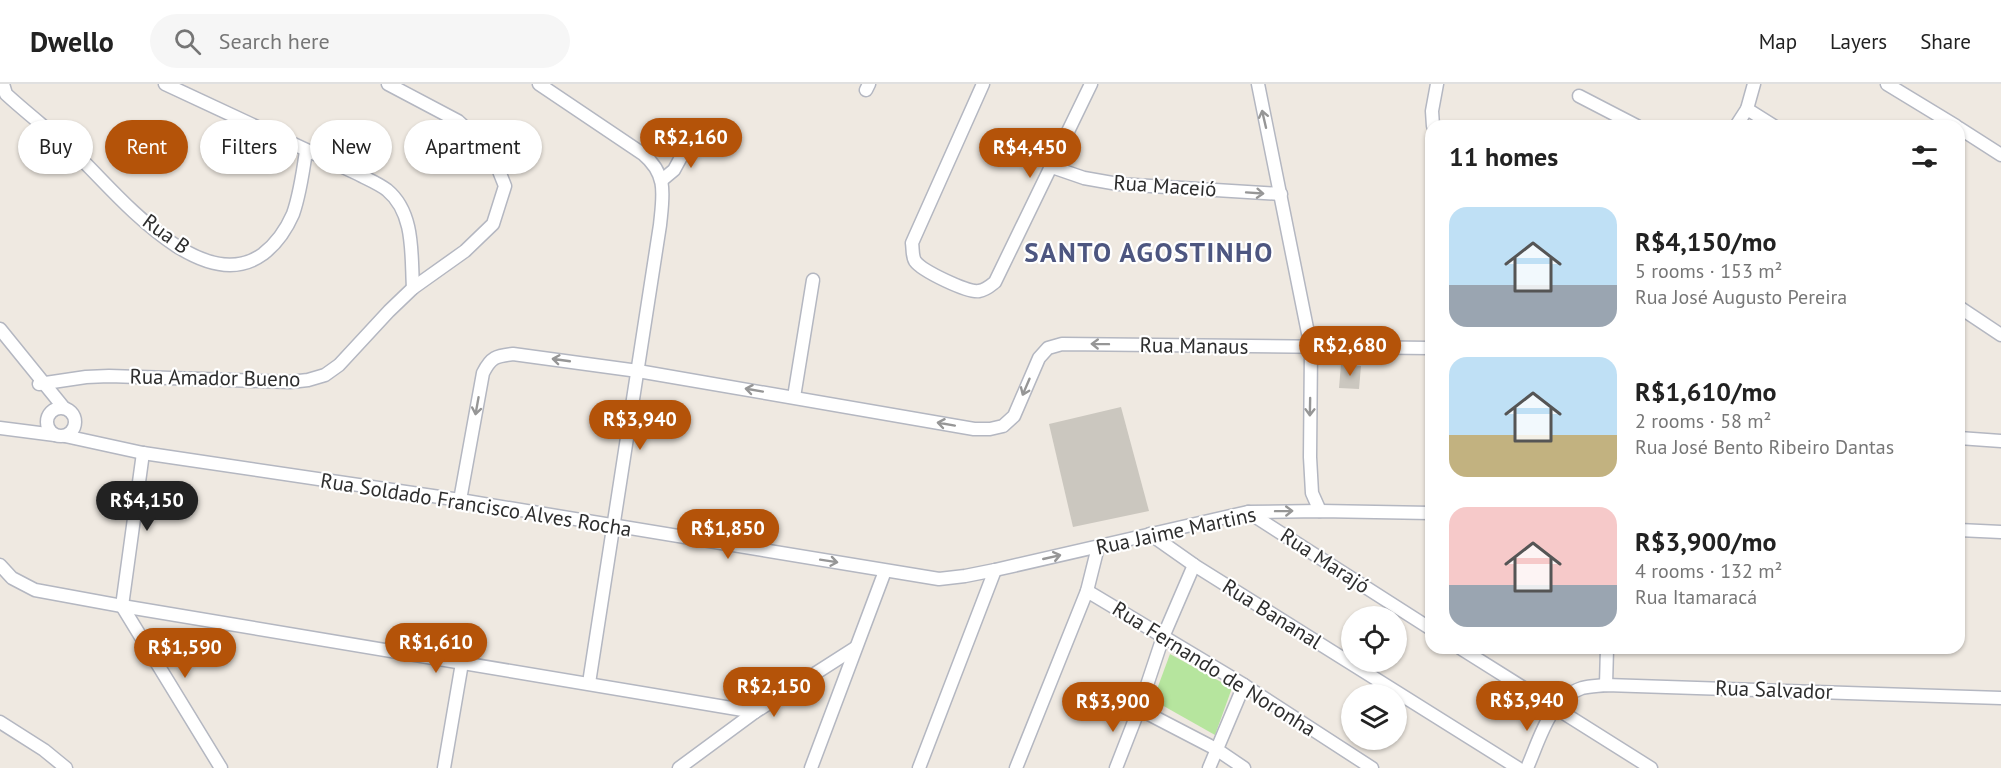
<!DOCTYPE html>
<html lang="en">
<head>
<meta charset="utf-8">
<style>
	:root { --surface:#fff; --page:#f6f6f6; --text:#222; --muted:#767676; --line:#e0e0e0; --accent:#b45309 }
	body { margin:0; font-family:"PT Sans",sans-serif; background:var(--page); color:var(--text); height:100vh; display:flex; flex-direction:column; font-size:22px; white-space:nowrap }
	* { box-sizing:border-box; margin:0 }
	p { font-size:20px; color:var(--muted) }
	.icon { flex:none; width:33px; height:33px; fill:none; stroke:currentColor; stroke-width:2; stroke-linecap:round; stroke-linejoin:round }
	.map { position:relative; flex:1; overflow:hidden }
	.side { position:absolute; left:1425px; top:36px; width:540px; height:534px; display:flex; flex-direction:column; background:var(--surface); border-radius:18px; box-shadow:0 2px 4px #0004 }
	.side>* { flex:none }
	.guide { position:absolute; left:18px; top:36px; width:570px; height:54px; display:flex; gap:12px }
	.controls { position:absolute; left:1341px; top:522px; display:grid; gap:12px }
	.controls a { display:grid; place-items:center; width:66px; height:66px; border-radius:50%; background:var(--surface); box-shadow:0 2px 4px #0004; font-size:30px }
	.price { position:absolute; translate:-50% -51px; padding:0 14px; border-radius:21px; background:var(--accent); color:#fff; font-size:20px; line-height:39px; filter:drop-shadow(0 2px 3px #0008) }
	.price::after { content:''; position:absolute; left:50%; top:36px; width:18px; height:14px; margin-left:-9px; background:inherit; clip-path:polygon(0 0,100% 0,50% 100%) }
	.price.active { background:#222; color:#fff }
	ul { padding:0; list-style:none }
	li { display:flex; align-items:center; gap:18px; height:150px; padding:0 24px }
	li span { display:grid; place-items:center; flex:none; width:168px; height:120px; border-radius:18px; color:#555 }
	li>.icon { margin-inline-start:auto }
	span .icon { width:72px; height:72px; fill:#fffc; stroke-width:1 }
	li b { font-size:26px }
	h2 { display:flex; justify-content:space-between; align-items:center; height:72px; padding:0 24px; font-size:26px }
	.tag { padding:0 21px; border-radius:27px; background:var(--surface); box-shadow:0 2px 4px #0004; font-size:21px; line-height:54px }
	.tag.active { background:var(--accent); color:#fff }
	header { display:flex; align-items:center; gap:36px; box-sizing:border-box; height:84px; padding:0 30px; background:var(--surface); border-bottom:2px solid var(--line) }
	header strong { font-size:28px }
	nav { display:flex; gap:33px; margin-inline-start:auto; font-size:21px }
	.search { width:420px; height:54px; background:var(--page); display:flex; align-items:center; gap:15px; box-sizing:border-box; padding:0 21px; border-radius:33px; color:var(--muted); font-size:22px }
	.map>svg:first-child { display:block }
	.green { fill:#b6e59e }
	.building { fill:#cbc7bf }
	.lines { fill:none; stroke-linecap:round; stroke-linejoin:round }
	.street-casing { stroke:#b4b7c1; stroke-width:15 }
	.street { stroke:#fff; stroke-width:12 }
	.oneway { stroke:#969696 }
	.labels { text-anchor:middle; stroke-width:4.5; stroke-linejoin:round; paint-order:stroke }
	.street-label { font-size:21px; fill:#2e2e2e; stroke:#fff }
	.district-label { font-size:27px; font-weight:bold; letter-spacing:1.5px; fill:#4d5680; stroke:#fff }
</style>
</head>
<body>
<header>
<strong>Dwello</strong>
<div class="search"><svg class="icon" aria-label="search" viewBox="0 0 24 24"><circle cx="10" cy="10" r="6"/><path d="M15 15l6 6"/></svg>Search here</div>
<nav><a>Map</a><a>Layers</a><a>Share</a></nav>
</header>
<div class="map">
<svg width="2001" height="684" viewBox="0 0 2001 684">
	<rect width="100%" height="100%" fill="#efe9e1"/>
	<polygon class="green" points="1170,570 1232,604 1215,651 1153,616"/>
	<g class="building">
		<polygon points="1341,280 1361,282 1359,305 1339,304"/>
		<polygon points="1121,323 1149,427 1073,443 1049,340"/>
	</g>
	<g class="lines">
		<defs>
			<g id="street">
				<path d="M3 0 6 10C32 34 61 55 86 80 123 117 204 213 263 170 276 160 286 146 293 130 300 110 303 88 306 67"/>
				<path d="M165 0 358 90C367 95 378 99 387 106 415 129 411 171 413 204"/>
				<path d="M539 0 643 70C668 91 663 111 660 141L589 599"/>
				<path d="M983 0 912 159C913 165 912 172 915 177 922 187 968 209 979 207 986 206 990 202 995 198L1091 0"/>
				<polyline points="1258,0 1311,264 1310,373 1312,409 1320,427"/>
				<polyline points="1887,0 1956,42"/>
				<polyline points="866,6 869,0"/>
				<polyline points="1579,12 1637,42"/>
				<polyline points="1747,25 1774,42"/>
				<polyline points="1433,42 1432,27 1437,0"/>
				<polyline points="1736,42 1747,25 1754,0"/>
				<polyline points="1959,44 2001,71"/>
				<polyline points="1052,83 1084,94 1118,100 1281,110"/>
				<polyline points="662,96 674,86 693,51"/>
				<polyline points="1959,223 2001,251"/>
				<polyline points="0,245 64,324"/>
				<polyline points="39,300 86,293 109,292 290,298 308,296 325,291 339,281 389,227 413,204 465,167 493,140 505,102 491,67 458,37 388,0"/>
				<polyline points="794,313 813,196"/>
				<circle cx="61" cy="338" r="14"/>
				<polyline points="0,344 55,351"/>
				<polyline points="65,352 143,369 460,416 939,495 965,492 995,486 1248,428 1320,427 1431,429"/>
				<polyline points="1959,354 2001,357"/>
				<path d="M460 416 483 289C491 273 496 272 513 270L638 287 974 345H990L1003 342 1014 332 1039 274 1048 264 1062 260 1431 264"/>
				<polyline points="1248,428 1431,545"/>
				<polyline points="1959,446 2001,448"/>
				<polyline points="1150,450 1194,481 1518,684"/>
				<polyline points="0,481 12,494 35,506 122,522 755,628"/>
				<polyline points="1087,507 1244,601 1372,684"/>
				<polyline points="122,522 221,684"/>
				<polyline points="122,522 143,369"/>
				<polyline points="1460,564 1651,684"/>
				<polyline points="1606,601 1607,564"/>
				<polyline points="1139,625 1216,665 1244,684"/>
				<polyline points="0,638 44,666 66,684"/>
				<polyline points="444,684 462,579"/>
				<polyline points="679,684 755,628 855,564"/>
				<polyline points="811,684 885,487"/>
				<polyline points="919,684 995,486"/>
				<polyline points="1016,684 1087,507 1098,463"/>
				<polyline points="1116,684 1139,625 1163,553 1194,481"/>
				<polyline points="1209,684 1244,601"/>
				<path d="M1527 684C1540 655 1549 615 1582 604 1590 602 1598 602 1606 601L2001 614"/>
			</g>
		</defs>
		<use href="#street" class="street-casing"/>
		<use href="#street" class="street"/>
	</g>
	<defs><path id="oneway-shaft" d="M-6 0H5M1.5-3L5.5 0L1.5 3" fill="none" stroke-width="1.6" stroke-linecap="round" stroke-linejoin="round" transform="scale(1.5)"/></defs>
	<g class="oneway">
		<use href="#oneway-shaft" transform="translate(1264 35) rotate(-103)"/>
		<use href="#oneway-shaft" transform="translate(1255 109) rotate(4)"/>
		<use href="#oneway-shaft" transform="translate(1100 260) rotate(-179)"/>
		<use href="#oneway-shaft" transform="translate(561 276) rotate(-172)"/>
		<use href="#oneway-shaft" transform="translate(1026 303) rotate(113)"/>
		<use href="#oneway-shaft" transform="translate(754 306) rotate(-170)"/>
		<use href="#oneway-shaft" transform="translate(477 322) rotate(100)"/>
		<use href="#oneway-shaft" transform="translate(1310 323) rotate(91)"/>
		<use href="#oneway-shaft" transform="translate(946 340) rotate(-170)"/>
		<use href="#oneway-shaft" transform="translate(1284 427) rotate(-1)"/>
		<use href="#oneway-shaft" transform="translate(1052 473) rotate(-13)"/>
		<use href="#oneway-shaft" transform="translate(829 477) rotate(9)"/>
	</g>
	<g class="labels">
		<g class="street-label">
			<text transform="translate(1165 102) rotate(4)" y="7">Rua Maceió</text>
			<text transform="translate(166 150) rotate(36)" y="7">Rua B</text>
			<text transform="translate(1194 262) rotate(1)" y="7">Rua Manaus</text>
			<text transform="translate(215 294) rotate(1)" y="7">Rua Amador Bueno</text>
			<text transform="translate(476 421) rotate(9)" y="7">Rua Soldado Francisco Alves Rocha</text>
			<text transform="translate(1176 447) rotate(-12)" y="7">Rua Jaime Martins</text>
			<text transform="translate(1325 477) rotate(33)" y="7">Rua Marajó</text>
			<text transform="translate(1272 530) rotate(32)" y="7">Rua Bananal</text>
			<text transform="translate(1214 585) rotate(32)" y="7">Rua Fernando de Noronha</text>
			<text transform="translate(1774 606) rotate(2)" y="7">Rua Salvador</text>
		</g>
		<g class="district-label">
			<text x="1149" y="178">SANTO AGOSTINHO</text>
		</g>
	</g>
</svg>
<div class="controls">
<a><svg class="icon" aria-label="locate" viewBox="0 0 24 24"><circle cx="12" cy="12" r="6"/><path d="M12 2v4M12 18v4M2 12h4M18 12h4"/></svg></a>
<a><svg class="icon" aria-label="layers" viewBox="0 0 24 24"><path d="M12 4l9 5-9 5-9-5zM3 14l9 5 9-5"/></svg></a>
</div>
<b class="price" style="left:691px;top:85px">R$2,160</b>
<b class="price" style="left:1030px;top:95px">R$4,450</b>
<b class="price" style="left:1350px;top:293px">R$2,680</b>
<b class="price" style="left:640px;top:367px">R$3,940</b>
<b class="price active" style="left:147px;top:448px">R$4,150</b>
<b class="price" style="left:728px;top:476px">R$1,850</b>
<b class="price" style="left:436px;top:590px">R$1,610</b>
<b class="price" style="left:185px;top:595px">R$1,590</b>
<b class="price" style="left:774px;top:634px">R$2,150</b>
<b class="price" style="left:1527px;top:648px">R$3,940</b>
<b class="price" style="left:1113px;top:649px">R$3,900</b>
<div class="guide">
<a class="tag">Buy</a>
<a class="tag active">Rent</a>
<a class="tag">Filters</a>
<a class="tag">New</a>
<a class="tag">Apartment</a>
</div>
<section class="side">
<h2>11 homes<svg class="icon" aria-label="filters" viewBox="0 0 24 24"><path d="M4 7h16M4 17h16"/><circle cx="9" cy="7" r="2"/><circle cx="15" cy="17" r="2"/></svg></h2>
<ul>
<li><span style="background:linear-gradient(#bfe0f5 65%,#9aa5b1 0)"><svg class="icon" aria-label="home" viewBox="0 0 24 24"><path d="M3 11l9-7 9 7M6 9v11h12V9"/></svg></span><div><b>R$4,150/mo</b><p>5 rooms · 153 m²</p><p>Rua José Augusto Pereira</p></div></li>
<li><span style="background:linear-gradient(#bfe0f5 65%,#c2b280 0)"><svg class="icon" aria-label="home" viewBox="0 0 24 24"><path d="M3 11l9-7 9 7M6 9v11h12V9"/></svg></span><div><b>R$1,610/mo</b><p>2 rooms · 58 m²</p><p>Rua José Bento Ribeiro Dantas</p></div></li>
<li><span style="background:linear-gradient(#f6c9c9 65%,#9aa5b1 0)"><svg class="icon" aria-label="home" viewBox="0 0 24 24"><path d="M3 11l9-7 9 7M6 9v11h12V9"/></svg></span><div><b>R$3,900/mo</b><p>4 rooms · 132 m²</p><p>Rua Itamaracá</p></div></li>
</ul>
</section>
</div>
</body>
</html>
